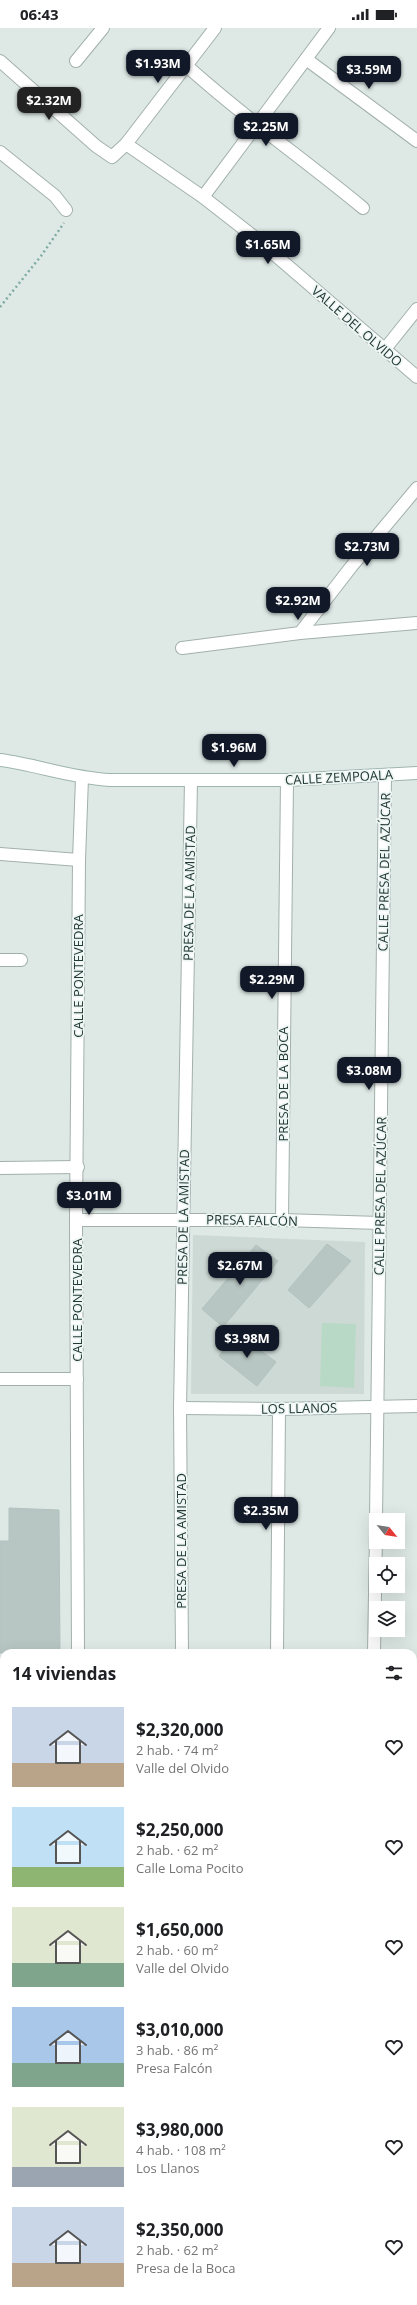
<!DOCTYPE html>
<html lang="es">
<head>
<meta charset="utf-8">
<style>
	:root { --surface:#fff; --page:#f2f2f2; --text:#202124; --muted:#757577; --accent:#111827 }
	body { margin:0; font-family:"Open Sans",sans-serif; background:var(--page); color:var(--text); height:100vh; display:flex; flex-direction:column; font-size:15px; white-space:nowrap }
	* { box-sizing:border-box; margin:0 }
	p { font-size:13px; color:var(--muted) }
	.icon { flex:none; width:22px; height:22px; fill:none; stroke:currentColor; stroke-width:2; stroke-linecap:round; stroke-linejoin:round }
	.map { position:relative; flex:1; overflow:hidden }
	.details { position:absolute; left:0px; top:1621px; width:417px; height:656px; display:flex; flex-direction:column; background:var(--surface); border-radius:12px 12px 0 0; box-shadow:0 4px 16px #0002 }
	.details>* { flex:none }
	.needle { width:26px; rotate:120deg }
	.buttons { position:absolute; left:369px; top:1485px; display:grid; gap:8px }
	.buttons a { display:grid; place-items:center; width:36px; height:36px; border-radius:0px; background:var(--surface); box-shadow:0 4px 16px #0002; font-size:20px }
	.price { position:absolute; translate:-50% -34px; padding:0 9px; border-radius:8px; background:var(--accent); color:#fff; font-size:13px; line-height:26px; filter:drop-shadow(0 1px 2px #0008) }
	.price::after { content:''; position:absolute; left:50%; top:24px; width:12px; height:9px; margin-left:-6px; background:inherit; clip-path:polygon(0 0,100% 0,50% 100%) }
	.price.current { background:#222; color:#fff }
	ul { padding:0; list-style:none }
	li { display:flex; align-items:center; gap:12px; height:100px; padding:0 12px }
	li span { display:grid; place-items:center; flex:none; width:112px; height:80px; border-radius:0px; color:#555 }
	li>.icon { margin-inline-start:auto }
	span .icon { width:48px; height:48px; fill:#fffc; stroke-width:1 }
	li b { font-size:17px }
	h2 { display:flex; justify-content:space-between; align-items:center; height:48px; padding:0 12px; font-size:17px }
	.status { display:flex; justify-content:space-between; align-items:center; height:28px; padding:0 20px; background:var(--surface); direction:ltr }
	.status svg { height:11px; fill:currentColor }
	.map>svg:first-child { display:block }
	.built { fill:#cdd9d5 }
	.green { fill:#b8d9c5 }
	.building { fill:#b7c6c2; stroke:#b1c2bd }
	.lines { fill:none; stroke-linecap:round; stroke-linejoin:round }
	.lane-casing { stroke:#a2b0ad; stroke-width:11 }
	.street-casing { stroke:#a2b0ad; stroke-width:14 }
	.secondary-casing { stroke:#9eb4af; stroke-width:14 }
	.path { stroke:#80aba3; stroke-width:2.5; stroke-dasharray:2 3; stroke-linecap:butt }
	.lane { stroke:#fff; stroke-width:9 }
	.street { stroke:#fff; stroke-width:12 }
	.secondary { stroke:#fff; stroke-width:12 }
	.rail-casing { stroke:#5b7470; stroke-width:4.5 }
	.rail { stroke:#eef6f3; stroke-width:3; stroke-dasharray:9; stroke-linecap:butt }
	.labels { text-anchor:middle; stroke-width:3.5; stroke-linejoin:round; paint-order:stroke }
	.street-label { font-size:13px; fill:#213834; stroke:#eef6f3 }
</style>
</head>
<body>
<div class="status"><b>06:43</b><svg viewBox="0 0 49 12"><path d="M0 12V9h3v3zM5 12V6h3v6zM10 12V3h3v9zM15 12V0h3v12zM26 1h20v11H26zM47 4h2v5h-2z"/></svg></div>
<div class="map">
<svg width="417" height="2277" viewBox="0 0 417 2277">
	<rect width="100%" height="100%" fill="#dee9e6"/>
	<g class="built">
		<polygon points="193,1207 365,1214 364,1366 191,1366"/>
		<polygon points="0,1704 4,1704 4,1915 0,1916"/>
		<polygon points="413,1792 417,1792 417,1845 413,1846"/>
	</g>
	<polygon class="green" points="322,1295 356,1296 354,1360 320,1358"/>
	<g class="building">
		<polygon points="327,1216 351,1233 309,1280 288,1262"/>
		<polygon points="256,1217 278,1233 223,1299 202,1281"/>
		<polygon points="236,1304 276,1334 257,1358 219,1328"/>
		<polygon points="9,1480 59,1482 60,1625 0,1625 0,1513 9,1513"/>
	</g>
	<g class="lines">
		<defs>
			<polyline id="lane" points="413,1763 417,1760"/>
			<g id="street">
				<polyline points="306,31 417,113"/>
				<polyline points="0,33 96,118 112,129 126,116 215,0"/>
				<polyline points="76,33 103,0"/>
				<path d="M187 38C243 89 305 132 363 180"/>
				<polyline points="126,116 203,169 253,208 417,349"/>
				<polyline points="0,124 55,168 66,182"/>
				<polyline points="203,169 329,0"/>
				<polyline points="385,321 417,281"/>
				<polyline points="300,605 351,539 417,460"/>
				<polyline points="182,620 300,605 417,595"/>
				<polyline points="0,826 79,832"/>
				<polyline points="0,932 21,932"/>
				<polyline points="0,1140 78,1139"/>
				<polyline points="76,1192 282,1192 380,1195"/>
				<polyline points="282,1192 287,752"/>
				<polyline points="0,1351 77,1351"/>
				<polyline points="180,1380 279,1381 417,1378"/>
				<polyline points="376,1492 385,748"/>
				<polyline points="78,1625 76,1192 79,832 82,750"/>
				<polyline points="182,1625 180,1380 191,752"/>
				<polyline points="277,1625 279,1381"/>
				<polyline points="374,1625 376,1506"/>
				<polyline points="413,1905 417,1904"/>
				<polyline points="0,1965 4,1964"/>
				<polyline points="206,2273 221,2277"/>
				<polyline points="288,2273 289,2277"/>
				<polyline points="402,2273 402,2277"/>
				<polyline points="0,2275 29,2273"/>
			</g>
			<g id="secondary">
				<path d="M0 732C38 737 71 750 110 752H287L417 745"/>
				<polyline points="413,1647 417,1647"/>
				<polyline points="0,1649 4,1649"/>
				<polyline points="413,1682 417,1682"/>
				<polyline points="0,1688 4,1688"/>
			</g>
		</defs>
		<use href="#lane" class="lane-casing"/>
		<use href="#street" class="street-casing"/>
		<use href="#secondary" class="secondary-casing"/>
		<polyline class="path" points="0,279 41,228 64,195"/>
		<use href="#lane" class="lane"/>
		<use href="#street" class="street"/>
		<use href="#secondary" class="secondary"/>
		<defs>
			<g id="rail">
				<polyline points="413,1661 417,1661"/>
				<polyline points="0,1664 4,1664"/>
				<polyline points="413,1674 417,1674"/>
				<polyline points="0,1677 4,1677"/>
			</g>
		</defs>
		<use href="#rail" class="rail-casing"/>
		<use href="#rail" class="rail"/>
	</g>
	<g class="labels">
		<g class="street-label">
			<text transform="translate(357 298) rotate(41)" y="5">VALLE DEL OLVIDO</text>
			<text transform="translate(339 749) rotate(-3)" y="5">CALLE ZEMPOALA</text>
			<text transform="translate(384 844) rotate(-89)" y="5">CALLE PRESA DEL AZÚCAR</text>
			<text transform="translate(189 865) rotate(-89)" y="5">PRESA DE LA AMISTAD</text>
			<text transform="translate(78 948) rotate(-90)" y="5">CALLE PONTEVEDRA</text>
			<text transform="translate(283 1056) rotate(-90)" y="5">PRESA DE LA BOCA</text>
			<text transform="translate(380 1168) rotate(-89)" y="5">CALLE PRESA DEL AZÚCAR</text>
			<text transform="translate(183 1189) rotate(-89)" y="5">PRESA DE LA AMISTAD</text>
			<text transform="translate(252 1192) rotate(1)" y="5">PRESA FALCÓN</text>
			<text transform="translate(77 1272) rotate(-90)" y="5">CALLE PONTEVEDRA</text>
			<text transform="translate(299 1380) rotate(-1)" y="5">LOS LLANOS</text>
			<text transform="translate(181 1513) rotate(-90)" y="5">PRESA DE LA AMISTAD</text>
		</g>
	</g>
</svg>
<div class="buttons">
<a><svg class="needle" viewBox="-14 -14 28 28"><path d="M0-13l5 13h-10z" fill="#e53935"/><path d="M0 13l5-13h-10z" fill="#757577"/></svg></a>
<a><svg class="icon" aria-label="locate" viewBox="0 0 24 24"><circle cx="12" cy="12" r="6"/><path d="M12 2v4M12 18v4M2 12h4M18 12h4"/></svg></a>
<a><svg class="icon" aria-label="layers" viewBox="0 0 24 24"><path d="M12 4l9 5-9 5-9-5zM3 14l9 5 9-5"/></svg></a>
</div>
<b class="price" style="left:158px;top:56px">$1.93M</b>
<b class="price" style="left:369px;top:62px">$3.59M</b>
<b class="price current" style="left:49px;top:93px">$2.32M</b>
<b class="price" style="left:266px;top:119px">$2.25M</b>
<b class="price" style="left:268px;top:237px">$1.65M</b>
<b class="price" style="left:367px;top:539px">$2.73M</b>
<b class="price" style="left:298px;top:593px">$2.92M</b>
<b class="price" style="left:234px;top:740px">$1.96M</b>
<b class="price" style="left:272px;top:972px">$2.29M</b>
<b class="price" style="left:369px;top:1063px">$3.08M</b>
<b class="price" style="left:89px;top:1188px">$3.01M</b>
<b class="price" style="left:240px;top:1258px">$2.67M</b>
<b class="price" style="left:247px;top:1331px">$3.98M</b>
<b class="price" style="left:266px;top:1503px">$2.35M</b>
<section class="details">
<h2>14 viviendas<svg class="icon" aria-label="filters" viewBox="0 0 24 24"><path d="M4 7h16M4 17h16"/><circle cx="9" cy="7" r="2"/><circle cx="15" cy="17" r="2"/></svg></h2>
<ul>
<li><span style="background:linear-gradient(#c9d6e8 70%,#b9a48a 0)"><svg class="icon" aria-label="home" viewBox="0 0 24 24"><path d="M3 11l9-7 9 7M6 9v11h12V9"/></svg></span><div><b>$2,320,000</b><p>2 hab. · 74 m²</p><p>Valle del Olvido</p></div><svg class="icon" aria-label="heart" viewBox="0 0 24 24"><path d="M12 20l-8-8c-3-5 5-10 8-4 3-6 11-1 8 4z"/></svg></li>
<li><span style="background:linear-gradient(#bfe0f5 75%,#8fb573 0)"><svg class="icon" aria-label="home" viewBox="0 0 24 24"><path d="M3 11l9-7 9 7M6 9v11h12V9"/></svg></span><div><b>$2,250,000</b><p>2 hab. · 62 m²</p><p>Calle Loma Pocito</p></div><svg class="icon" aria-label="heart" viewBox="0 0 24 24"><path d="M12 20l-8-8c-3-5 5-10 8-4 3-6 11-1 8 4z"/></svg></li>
<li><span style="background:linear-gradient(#dfe7d0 70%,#7fa58c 0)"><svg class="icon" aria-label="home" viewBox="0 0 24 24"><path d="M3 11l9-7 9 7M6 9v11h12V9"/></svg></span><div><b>$1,650,000</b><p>2 hab. · 60 m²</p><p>Valle del Olvido</p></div><svg class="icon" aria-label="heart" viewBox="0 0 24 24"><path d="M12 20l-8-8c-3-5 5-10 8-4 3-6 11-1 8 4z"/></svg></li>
<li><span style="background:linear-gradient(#a9c7e8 70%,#7fa58c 0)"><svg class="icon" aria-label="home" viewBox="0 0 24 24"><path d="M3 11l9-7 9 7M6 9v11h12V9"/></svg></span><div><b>$3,010,000</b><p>3 hab. · 86 m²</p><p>Presa Falcón</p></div><svg class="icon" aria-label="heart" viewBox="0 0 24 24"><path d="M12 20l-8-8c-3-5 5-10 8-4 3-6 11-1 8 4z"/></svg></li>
<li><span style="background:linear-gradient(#dfe7d0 75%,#9aa5b1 0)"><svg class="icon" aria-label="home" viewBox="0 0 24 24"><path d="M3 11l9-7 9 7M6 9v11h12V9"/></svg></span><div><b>$3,980,000</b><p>4 hab. · 108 m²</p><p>Los Llanos</p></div><svg class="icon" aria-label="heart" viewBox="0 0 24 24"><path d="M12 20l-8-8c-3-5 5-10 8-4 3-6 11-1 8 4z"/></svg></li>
<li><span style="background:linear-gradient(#c9d6e8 70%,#b9a48a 0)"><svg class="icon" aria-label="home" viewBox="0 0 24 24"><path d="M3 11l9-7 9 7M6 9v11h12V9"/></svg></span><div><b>$2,350,000</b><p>2 hab. · 62 m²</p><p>Presa de la Boca</p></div><svg class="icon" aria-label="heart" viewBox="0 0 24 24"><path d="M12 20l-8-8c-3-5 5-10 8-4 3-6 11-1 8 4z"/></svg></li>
</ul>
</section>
</div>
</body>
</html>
